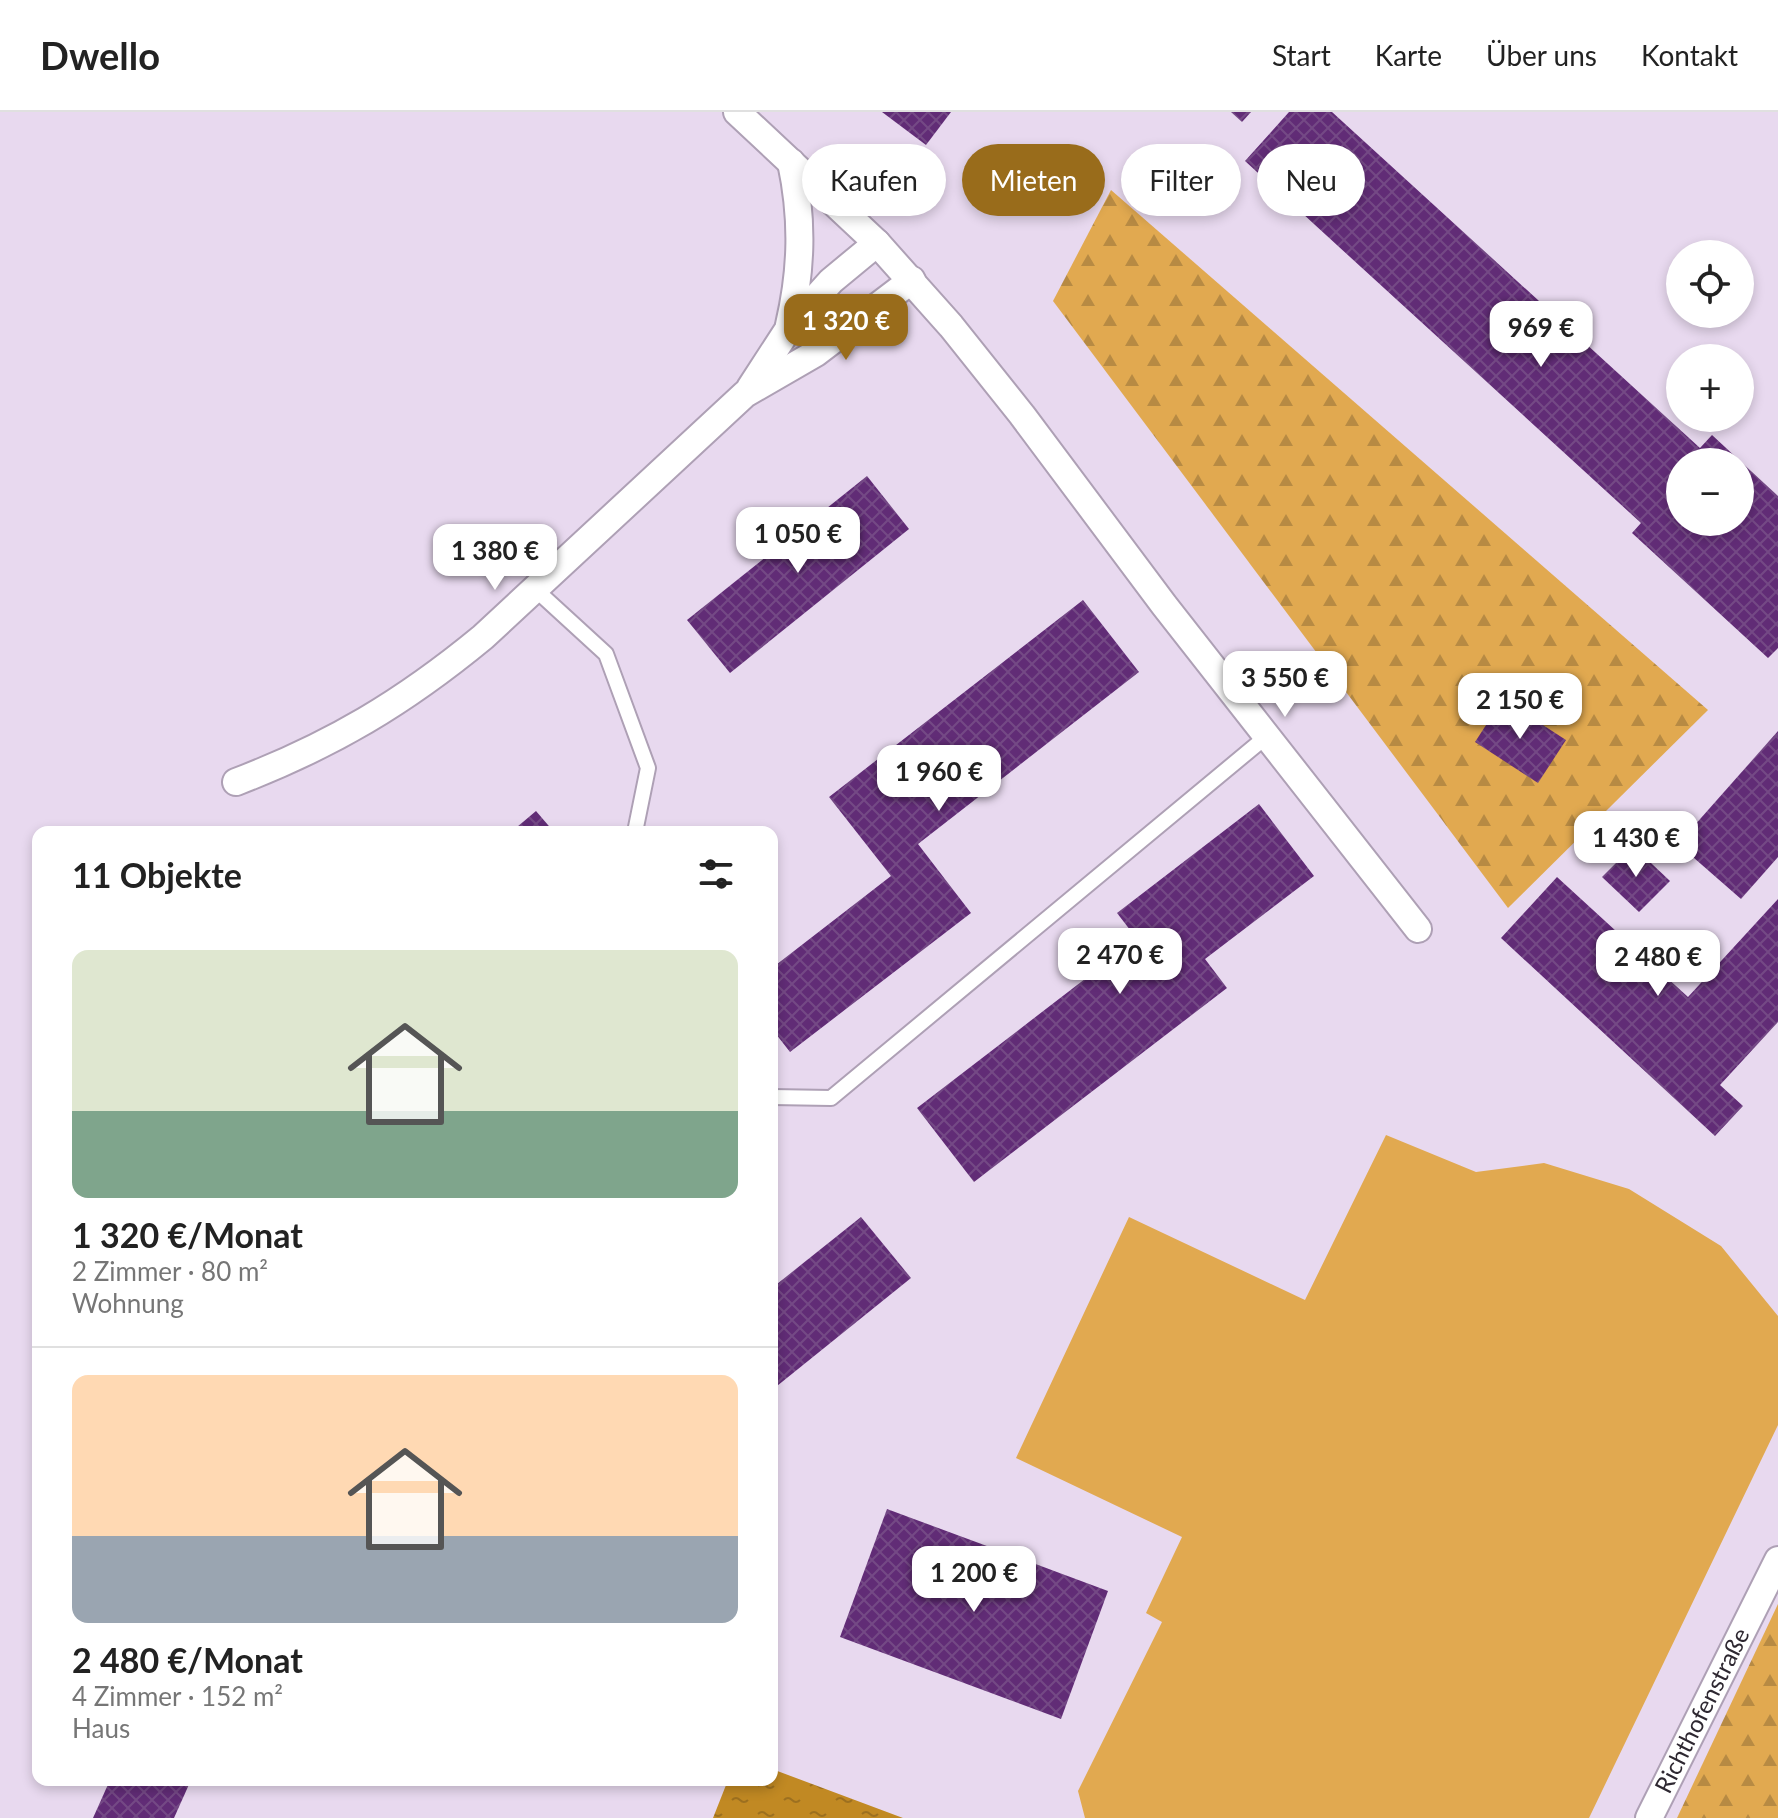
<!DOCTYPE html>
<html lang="de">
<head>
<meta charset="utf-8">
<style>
	:root { --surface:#fff; --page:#f2f2f2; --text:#222; --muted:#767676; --line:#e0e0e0; --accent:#996c1b }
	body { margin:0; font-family:Lato,sans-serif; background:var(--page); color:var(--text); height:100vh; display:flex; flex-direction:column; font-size:30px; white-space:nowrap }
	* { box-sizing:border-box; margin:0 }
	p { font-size:26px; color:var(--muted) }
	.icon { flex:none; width:44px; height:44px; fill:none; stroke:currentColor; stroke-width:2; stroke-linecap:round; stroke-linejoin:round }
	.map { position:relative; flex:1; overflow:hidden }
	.side { position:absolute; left:32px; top:714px; width:746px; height:960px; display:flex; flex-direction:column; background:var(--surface); border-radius:16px; box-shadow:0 4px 12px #0003 }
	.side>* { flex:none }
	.hud { position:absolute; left:802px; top:32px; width:760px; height:72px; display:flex; gap:16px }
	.buttons { position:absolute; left:1666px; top:128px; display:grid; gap:16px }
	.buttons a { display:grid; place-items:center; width:88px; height:88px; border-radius:50%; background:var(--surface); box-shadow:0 4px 12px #0003; font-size:40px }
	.price { position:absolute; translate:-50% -68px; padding:0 18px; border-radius:16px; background:#fff; color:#222; font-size:26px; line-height:52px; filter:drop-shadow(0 2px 4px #0008) }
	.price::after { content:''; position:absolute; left:50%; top:48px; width:24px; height:18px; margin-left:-12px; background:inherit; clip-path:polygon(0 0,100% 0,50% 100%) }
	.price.active { background:var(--accent); color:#fff }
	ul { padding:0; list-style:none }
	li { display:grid; align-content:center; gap:16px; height:424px; padding:0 40px }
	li+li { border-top:2px solid var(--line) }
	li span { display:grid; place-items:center; height:248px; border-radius:16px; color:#555 }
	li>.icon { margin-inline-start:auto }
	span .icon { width:144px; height:144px; fill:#fffc; stroke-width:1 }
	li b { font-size:34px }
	h2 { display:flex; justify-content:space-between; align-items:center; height:96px; padding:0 40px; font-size:34px }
	.tag { padding:0 28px; border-radius:36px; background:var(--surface); box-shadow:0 4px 12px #0003; font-size:28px; line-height:72px }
	.tag.active { background:var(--accent); color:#fff }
	header { display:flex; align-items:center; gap:48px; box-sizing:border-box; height:112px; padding:0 40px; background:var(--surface); border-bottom:2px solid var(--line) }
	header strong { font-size:38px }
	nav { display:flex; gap:44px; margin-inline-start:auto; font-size:28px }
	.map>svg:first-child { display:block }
	.grass { fill:#e1a950 }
	.forest { fill:url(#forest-firs) }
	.water { fill:url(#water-ripples) }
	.building { fill:url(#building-cross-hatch); fill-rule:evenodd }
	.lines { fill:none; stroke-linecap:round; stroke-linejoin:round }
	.lane-casing { stroke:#aea0b5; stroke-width:18 }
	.street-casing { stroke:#aea0b5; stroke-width:30 }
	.lane { stroke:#fff; stroke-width:14 }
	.street { stroke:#fff; stroke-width:26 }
	.labels { text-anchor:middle; stroke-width:8; stroke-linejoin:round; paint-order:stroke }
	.street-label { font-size:24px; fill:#2e2831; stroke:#e8d9ef }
</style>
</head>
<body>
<header>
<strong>Dwello</strong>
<nav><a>Start</a><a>Karte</a><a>Über uns</a><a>Kontakt</a></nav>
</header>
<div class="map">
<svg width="1778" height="1706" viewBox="0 0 1778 1706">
	<defs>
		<pattern id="forest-firs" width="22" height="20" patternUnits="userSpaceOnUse" patternTransform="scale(2)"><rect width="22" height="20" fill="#e1a950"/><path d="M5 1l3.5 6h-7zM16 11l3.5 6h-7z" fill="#b78a43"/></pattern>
		<pattern id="water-ripples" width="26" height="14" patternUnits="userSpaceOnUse" patternTransform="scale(2)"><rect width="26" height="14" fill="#c18923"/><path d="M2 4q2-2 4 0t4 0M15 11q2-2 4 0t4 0" fill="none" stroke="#9d701f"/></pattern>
		<pattern id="building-cross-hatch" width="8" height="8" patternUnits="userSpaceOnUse" patternTransform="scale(2)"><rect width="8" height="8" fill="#612c76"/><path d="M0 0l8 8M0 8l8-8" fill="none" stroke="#744985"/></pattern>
	</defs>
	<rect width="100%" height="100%" fill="#e8d9ef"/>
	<polygon class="grass" points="1386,1023 1476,1060 1544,1051 1629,1077 1721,1134 1778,1204 1778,1313 1589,1706 1085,1706 1078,1679 1162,1510 1146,1501 1182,1425 1016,1346 1129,1105 1305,1188"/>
	<g class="forest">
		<polygon points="1111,78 1708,598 1508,796 1053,189"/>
		<polygon points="1778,1492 1778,1706 1677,1706"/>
	</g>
	<polygon class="water" points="772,1657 903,1706 713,1706 728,1668 772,1668"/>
	<g class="building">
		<polygon points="882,0 951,0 926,33"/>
		<polygon points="1231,0 1251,0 1242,10"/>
		<path d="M1289 0H1332L1700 336 1712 323 1778 384V536L1768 546 1632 421 1641 411 1245 49ZM1680 350H1740V410H1680Z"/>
		<polygon points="867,364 909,417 730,561 687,508"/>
		<polygon points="1083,488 1139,560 918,732 971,801 790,940 772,917 772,856 891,764 829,685"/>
		<polygon points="1503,587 1566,628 1538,671 1475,630"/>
		<polygon points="1778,619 1778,745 1741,787 1678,732"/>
		<polygon points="1259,692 1314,764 1205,847 1227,876 974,1070 917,996 1137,827 1117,801"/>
		<polygon points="536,699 554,720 511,720"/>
		<polygon points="1633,734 1670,769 1639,800 1602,765"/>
		<polygon points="1557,765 1688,885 1778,787 1778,910 1720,973 1743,994 1715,1024 1501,826"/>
		<polygon points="861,1105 911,1166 772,1278 772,1176"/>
		<polygon points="887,1397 1108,1479 1061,1607 840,1525"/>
		<polygon points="110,1668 191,1668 174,1706 93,1706"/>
	</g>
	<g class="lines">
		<defs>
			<g id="lane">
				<polyline points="535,477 606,542 648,656 635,720"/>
				<polyline points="772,985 831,986 1267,624"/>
			</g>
			<g id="street">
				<polyline points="737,0 877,131 951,214 1022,303 1164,493 1418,817"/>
				<path d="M789 213C802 157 803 106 791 50"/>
				<polyline points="750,276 789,216 831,169 877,131"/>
				<path d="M236 670C332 633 403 591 483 525L745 282 816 241 912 168"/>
				<path id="s1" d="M1649 1706 1778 1448"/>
			</g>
		</defs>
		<use href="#lane" class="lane-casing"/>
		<use href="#street" class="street-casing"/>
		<use href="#lane" class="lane"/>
		<use href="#street" class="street"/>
	</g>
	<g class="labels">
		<g class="street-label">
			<text dy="8" stroke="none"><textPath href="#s1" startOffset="120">Richthofenstraße</textPath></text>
		</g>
	</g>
</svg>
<div class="buttons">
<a><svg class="icon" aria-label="locate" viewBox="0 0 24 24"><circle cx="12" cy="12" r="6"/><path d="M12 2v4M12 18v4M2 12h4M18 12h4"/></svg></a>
<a>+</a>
<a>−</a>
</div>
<b class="price active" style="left:846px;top:250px">1 320 €</b>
<b class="price" style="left:1541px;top:257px">969 €</b>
<b class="price" style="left:798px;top:463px">1 050 €</b>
<b class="price" style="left:495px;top:480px">1 380 €</b>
<b class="price" style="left:1285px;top:607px">3 550 €</b>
<b class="price" style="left:1520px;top:629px">2 150 €</b>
<b class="price" style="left:939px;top:701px">1 960 €</b>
<b class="price" style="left:1636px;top:767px">1 430 €</b>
<b class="price" style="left:1120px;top:884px">2 470 €</b>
<b class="price" style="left:1658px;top:886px">2 480 €</b>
<b class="price" style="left:974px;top:1502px">1 200 €</b>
<div class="hud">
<a class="tag">Kaufen</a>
<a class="tag active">Mieten</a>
<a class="tag">Filter</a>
<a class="tag">Neu</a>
</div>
<section class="side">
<h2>11 Objekte<svg class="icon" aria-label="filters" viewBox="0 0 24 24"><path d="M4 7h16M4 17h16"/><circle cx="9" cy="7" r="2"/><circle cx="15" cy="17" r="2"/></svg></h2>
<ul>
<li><span style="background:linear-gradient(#dfe7d0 65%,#7fa58c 0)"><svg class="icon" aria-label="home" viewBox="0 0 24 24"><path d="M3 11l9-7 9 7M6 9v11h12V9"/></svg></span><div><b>1 320 €/Monat</b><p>2 Zimmer · 80 m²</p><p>Wohnung</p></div></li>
<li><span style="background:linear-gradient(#ffd9b3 65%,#9aa5b1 0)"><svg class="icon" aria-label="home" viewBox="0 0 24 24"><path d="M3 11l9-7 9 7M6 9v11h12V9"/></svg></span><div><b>2 480 €/Monat</b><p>4 Zimmer · 152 m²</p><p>Haus</p></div></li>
</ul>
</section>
</div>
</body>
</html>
